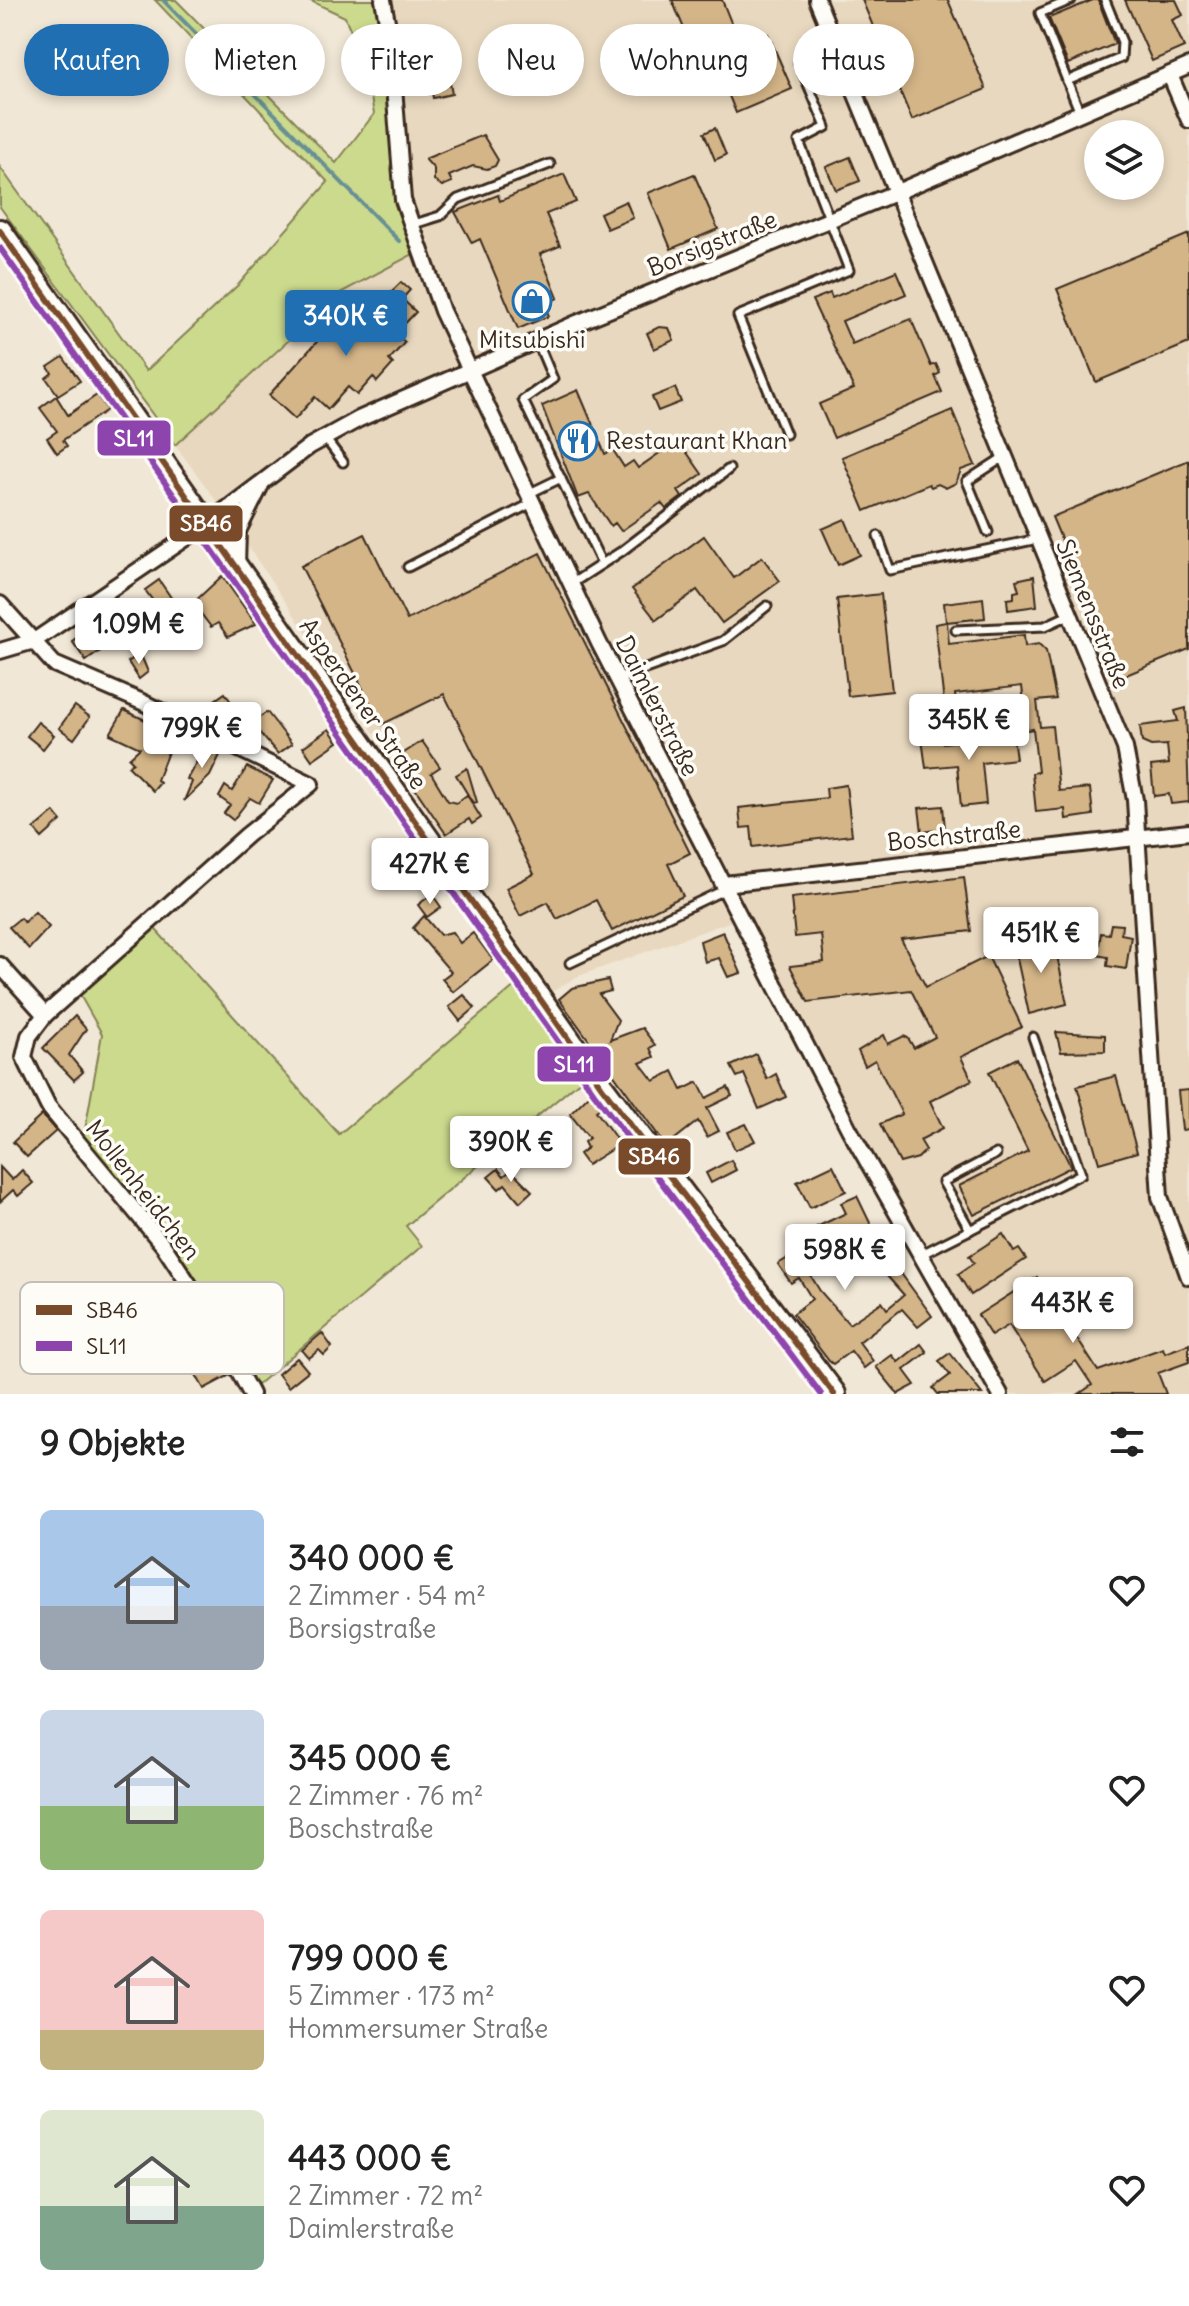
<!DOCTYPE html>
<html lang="de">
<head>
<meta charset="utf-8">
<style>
	:root { --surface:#fff; --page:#f2f2f2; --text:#222; --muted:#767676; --accent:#1f6fb2 }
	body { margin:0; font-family:Delius,sans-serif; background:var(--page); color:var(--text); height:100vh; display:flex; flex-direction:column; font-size:30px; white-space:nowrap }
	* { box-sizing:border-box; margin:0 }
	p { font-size:26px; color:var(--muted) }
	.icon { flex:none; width:44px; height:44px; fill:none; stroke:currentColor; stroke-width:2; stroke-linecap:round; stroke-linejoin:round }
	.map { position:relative; height:1394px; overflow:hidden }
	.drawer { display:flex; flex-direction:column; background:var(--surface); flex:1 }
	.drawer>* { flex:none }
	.hud { position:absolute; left:24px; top:24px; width:1142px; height:72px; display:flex; gap:16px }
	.controls { position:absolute; left:1084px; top:120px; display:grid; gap:16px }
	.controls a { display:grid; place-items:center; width:80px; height:80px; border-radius:50%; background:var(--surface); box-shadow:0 4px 12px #0003; font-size:40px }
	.price { position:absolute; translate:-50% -68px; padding:0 18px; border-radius:8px; background:#fff; color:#222; font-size:26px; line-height:52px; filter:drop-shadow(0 2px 4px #0008) }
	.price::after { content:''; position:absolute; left:50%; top:48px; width:24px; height:18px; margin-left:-12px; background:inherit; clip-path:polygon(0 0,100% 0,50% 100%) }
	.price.on { background:var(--accent); color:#fff }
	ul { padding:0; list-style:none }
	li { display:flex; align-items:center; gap:24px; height:200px; padding:0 40px }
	li span { display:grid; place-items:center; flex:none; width:224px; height:160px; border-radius:12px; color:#555 }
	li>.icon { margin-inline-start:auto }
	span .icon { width:96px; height:96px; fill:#fffc; stroke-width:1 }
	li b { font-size:34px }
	h2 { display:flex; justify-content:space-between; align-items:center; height:96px; padding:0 40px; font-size:34px }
	.chip { padding:0 28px; border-radius:36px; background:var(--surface); box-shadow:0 4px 12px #0003; font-size:28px; line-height:72px }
	.chip.on { background:var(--accent); color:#fff }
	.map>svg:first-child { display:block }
	.built { fill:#e8d8bf; fill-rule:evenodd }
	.green { fill:#ccda8d; stroke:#848256; stroke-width:2 }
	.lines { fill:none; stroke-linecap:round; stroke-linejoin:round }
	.stream { stroke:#679094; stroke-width:4 }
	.building { fill:#d4b588; stroke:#3b2a1e; stroke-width:2 }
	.lane-casing { stroke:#3b2a1e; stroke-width:13 }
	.street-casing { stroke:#3b2a1e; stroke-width:20 }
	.secondary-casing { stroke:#3b2a1e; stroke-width:28 }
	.lane { stroke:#fdfcf7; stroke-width:7 }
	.street { stroke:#fdfcf7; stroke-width:14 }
	.secondary { stroke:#fdfcf7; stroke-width:22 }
	.bus-1-casing { stroke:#fdfcf7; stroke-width:12 }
	.bus-2-casing { stroke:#fdfcf7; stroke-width:12 }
	.bus-1 { stroke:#7a4b2a; stroke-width:6 }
	.bus-2 { stroke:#8e44ad; stroke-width:6 }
	.labels { text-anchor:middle; stroke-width:7; stroke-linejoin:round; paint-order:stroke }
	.street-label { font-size:24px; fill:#3b2a1e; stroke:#fdfcf7 }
	.poi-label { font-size:24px; fill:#3b2a1e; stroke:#fdfcf7 }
	.key { fill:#fdfcf7; stroke:#c3bdb6; stroke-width:2 }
	.key-label { font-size:22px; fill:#3b2a1e }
	.line-badge { stroke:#fdfcf7; stroke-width:3 }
	.badge-label { font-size:22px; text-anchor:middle; font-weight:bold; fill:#fff }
</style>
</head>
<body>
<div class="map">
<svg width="1189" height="1394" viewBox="0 0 1189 1394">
	<rect width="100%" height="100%" fill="#f1e7d6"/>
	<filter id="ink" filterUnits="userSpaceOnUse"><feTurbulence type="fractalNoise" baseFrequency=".0125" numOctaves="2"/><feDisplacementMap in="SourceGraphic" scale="16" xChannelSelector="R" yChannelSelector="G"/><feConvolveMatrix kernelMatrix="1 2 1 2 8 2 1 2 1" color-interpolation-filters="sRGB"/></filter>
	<g filter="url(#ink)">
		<path class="built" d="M383 0H1189V1394H1000L740 918 576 977 550 993 224 511 175 445 340 293 419 251 413 230ZM1098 134H1150V186H1098Z"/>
		<g class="green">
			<polygon points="155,0 176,0 336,163 374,114 365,64 345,17 309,0 383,0 398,145 419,251 340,293 175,445 0,207 0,167 146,371 239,284 328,182"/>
			<polygon points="149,922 339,1134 516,985 582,1079 406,1226 422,1246 250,1391 206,1310 82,1147 102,1034 76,988"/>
		</g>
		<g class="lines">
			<polyline class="stream" points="163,0 399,241"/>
		</g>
		<g class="building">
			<polygon points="672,0 722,0 732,25 690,43"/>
			<polygon points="862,0 948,0 986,89 912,120"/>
			<polygon points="1093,0 1098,0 1115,44 1068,64 1049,18"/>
			<polygon points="1125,0 1176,0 1183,15 1172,20 1184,47 1152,61"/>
			<polygon points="768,34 792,89 736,113 713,57"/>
			<polygon points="445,56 452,94 433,98 425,59"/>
			<polygon points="715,128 726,155 715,160 704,133"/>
			<polygon points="483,135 498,160 495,166 487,169 473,166 449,176 452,182 442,186 434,180 434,169 425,159"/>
			<polygon points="850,157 860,181 836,190 826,167"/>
			<polygon points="564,174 576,202 546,214 560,246 540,254 558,298 544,304 549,316 518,329 480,239 472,243 455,212 498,195 500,201"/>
			<polygon points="694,174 718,229 671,249 648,193"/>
			<polygon points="626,201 633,218 607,229 600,213"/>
			<polygon points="1189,234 1189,343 1096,382 1057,289"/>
			<polygon points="896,271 906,294 842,321 852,344 911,319 931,366 936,364 940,373 935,376 942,392 834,438 819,404 854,389 812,300 830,293 832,298"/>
			<polygon points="401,282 410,290 402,299 416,312 395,334 405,342 389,360 393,364 377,382 373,377 357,395 348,387 328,409 315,397 295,419 269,395 340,316 359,333 395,293 392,291"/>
			<polygon points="659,327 669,328 674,340 654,349 647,333"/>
			<polygon points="63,357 80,381 58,395 46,378 52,373 48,367"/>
			<polygon points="675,388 681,402 658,411 652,397"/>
			<polygon points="578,390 605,454 613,450 624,467 633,461 638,468 678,440 702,474 678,491 682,497 666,509 661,503 621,531 615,523 611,526 589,494 578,498 542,406"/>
			<polygon points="97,395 107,410 63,440 67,446 57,453 47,438 57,431 40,408 56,396 68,415"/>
			<polygon points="952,410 975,465 961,470 956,483 946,488 938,484 931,487 929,484 865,511 842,457"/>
			<polygon points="1189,460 1189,649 1119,678 1052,517"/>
			<polygon points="845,519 860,555 838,565 822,529"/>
			<polygon points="365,534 407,620 540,553 690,853 668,864 683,896 612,931 596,900 557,919 548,902 520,916 506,888 534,874 444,694 381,725 301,566"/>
			<polygon points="704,536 734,578 762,557 780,581 722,623 697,590 656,620 632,589"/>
			<polygon points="222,576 256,624 228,637 218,623 211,627 193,603"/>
			<polygon points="1034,576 1037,606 1008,610 1007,599 1014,598 1014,592 1019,591 1016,580"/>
			<polygon points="159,580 172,599 159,609 145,590"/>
			<polygon points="881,594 892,691 848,696 837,599"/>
			<polygon points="983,598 985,618 947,622 949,644 1024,635 1025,646 1039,644 1046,651 1056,699 1037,701 1040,727 1052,726 1059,791 1090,788 1093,815 1066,819 1065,809 1036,812 1032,773 1038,772 1033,729 1027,730 1022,686 955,694 957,710 945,712 935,624 946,622 944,603"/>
			<polygon points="89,629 103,649 86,661 72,641"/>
			<polygon points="140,653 148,672 139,679 128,662"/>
			<polygon points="225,693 240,715 228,724 212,702"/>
			<polygon points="75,706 90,717 74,739 59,728"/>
			<polygon points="1186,708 1189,802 1171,804 1169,794 1154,796 1151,766 1169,764 1167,745 1151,746 1142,742 1140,726 1178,721 1175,711"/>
			<polygon points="124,710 175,734 157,780 160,783 153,791 128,766 133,762 129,758 140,748 110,734"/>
			<polygon points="267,712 292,744 278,754 251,723"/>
			<polygon points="38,722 54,735 43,749 27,736"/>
			<polygon points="329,729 338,742 312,760 303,747"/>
			<polygon points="1013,736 1016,759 982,763 986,804 961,807 957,765 926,768 922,739 942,737 943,743"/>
			<polygon points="422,741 440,767 431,773 448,801 456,803 467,795 481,818 472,824 469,819 446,834 395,759"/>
			<polygon points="205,747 220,755 210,776 184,801 192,782 187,779"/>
			<polygon points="247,767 273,780 259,803 250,798 233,820 224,813 230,805 219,797 225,786 232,791"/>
			<polygon points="467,768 477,802 473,803 456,775"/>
			<polygon points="846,785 852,835 753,847 751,827 741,828 739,808 827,798 826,788"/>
			<polygon points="943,806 945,829 922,832 919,808"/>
			<polygon points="54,812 61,821 42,838 34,829"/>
			<polygon points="964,877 971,931 901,939 926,987 988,956 1022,1027 961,1057 972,1080 930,1101 943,1128 920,1140 926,1150 918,1158 900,1163 880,1124 902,1114 875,1060 865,1066 858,1051 884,1035 888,1044 904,1036 908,1038 914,1048 935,1037 911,990 808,1002 790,966 824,962 821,934 795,937 791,898"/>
			<polygon points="432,894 441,907 427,917 418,905"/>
			<polygon points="35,912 49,927 29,949 9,927 20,918 24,922"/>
			<polygon points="424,916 440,935 452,932 460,943 473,933 493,960 453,992 442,979 451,972 413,928"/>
			<polygon points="1111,924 1122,925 1121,934 1131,936 1126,969 1107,966 1108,957 1084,953 1086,943 1099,945 1101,933 1109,934"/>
			<polygon points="723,932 741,973 728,977 719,958 705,962 700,941"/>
			<polygon points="1053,936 1067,1004 1029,1014 1014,945"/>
			<polygon points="608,980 611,991 599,994 618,1020 610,1040 642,1028 655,1045 650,1048 654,1057 640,1063 654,1081 673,1071 682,1090 698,1082 706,1098 728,1087 732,1096 707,1108 719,1131 707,1137 698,1121 666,1146 559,999 572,988"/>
			<polygon points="464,995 475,1008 460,1021 449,1007"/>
			<polygon points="75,1016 86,1029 69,1055 83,1072 74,1080 43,1048"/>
			<polygon points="1056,1032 1105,1035 1105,1051 1061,1052"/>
			<polygon points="756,1054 767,1079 776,1074 786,1097 759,1109 744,1074 737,1077 731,1066"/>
			<polygon points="1017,1058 1071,1167 974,1215 959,1186 1028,1151 989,1072"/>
			<polygon points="1116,1076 1137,1152 1099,1163 1077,1086"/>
			<polygon points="1189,1090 1189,1129 1182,1130 1178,1091"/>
			<polygon points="590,1094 600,1108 596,1111 620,1144 587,1165 579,1154 587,1148 584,1142 589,1138 570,1114"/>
			<polygon points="42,1115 56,1131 27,1157 13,1142"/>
			<polygon points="746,1124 755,1141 735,1150 727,1132"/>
			<polygon points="731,1160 736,1170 711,1183 706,1173"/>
			<polygon points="833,1165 846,1191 810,1208 797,1182"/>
			<polygon points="0,1167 12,1180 22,1170 33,1183 18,1196 13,1190 0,1202"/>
			<polygon points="498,1169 504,1176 511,1170 532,1191 520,1202 505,1184 499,1189 488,1177"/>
			<polygon points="857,1196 872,1227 802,1261 820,1291 849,1324 882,1302 887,1309 904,1295 887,1276 897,1268 932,1316 918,1327 902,1309 859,1342 873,1361 864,1368 851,1351 833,1364 829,1361 793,1314 812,1299 799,1278 791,1283 778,1264 808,1246 802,1234 846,1213 841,1203"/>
			<polygon points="1003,1234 1014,1252 1019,1249 1026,1259 971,1295 958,1274 974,1263 969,1256"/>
			<polygon points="1037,1277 1098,1371 1163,1348 1165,1353 1189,1344 1189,1362 1158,1373 1166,1394 1079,1394 1092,1385 1076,1361 1045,1381 1009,1325 991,1336 978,1315"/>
			<polygon points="322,1333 332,1347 324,1355 319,1350 309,1358 302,1350"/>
			<polygon points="921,1344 927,1352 904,1370 915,1385 898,1394 876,1367 892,1355 898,1362"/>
			<polygon points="217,1352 230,1375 204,1389 191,1366"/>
			<polygon points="950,1353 957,1362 982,1394 938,1394 933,1388 950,1375 939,1361"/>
			<polygon points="297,1358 308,1371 288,1387 278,1374"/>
		</g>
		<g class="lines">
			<defs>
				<g id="lane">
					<polyline points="1071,0 1040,13 1080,113"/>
					<polyline points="1067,81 1121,58 1122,42 1105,0"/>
					<polyline points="411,225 440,216 458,199 550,164"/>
					<polyline points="537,341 553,379 523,400 602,564"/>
					<polyline points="786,434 738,316 849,270 799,141 826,127 799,63"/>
					<polyline points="325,438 343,462"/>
					<polyline points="528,494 561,478"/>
					<polyline points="988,532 967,481 1004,457"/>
					<polyline points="878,536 890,570 1038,539"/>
					<polyline points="408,567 532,503"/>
					<polyline points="571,584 622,551 729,469"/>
					<polyline points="956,630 1045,626 1069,615"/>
					<polyline points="618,679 723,641 767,606"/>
					<polyline points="570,963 726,889"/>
					<polyline points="970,1230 943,1182 996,1154"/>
					<polyline points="920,1255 1081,1174 1033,1037"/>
				</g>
				<g id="street">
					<polyline points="383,0 390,37 403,200 442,311 599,643 849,1129 1000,1394"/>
					<polyline points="817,0 1125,748 1135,800 1160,1197 1189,1277"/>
					<polyline points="1170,75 1189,120"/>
					<polyline points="237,566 238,531 261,485"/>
					<polyline points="0,604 54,664 140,701 311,784 247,835 45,1015 29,1036 24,1057 48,1106 163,1245 206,1310 251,1394"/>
					<polyline points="0,651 34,641 207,524 310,446 359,419 577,323 895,193 1189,66"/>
					<polyline points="724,884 1189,832"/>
					<polyline points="0,965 45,1015"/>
				</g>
				<polyline id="secondary" points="0,231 602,1087 834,1394"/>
			</defs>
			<use href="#lane" class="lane-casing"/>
			<use href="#street" class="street-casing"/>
			<use href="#secondary" class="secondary-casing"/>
			<use href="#lane" class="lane"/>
			<use href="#street" class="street"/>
			<use href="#secondary" class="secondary"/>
			<defs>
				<polyline id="bus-1" points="0,231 602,1087 834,1394"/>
				<polyline id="bus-2" points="0,248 594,1093 821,1394"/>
			</defs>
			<use href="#bus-1" class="bus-1-casing"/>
			<use href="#bus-2" class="bus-2-casing"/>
			<use href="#bus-1" class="bus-1"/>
			<use href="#bus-2" class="bus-2"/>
		</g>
	</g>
	<defs>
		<symbol id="shop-ring" viewBox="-11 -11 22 22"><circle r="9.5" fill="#fdfcf7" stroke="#1f6fb2" stroke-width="1.5"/><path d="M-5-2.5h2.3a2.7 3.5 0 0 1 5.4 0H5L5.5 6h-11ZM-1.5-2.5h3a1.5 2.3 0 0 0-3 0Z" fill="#1f6fb2"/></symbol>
		<symbol id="restaurant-ring" viewBox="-11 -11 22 22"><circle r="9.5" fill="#fdfcf7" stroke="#1f6fb2" stroke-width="1.5"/><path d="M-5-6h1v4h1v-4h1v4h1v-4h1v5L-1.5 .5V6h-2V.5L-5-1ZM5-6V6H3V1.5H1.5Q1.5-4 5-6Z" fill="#1f6fb2"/></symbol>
	</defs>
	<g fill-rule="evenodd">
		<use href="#shop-ring" x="510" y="279" width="44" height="44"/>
		<use href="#restaurant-ring" x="556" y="419" width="44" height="44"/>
	</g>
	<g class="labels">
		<g class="street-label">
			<text transform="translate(712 244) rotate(-22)" y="8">Borsigstraße</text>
			<text transform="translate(1093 614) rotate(68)" y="8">Siemensstraße</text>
			<text transform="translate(363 704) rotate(55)" y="8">Asperdener Straße</text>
			<text transform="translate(657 706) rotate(63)" y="8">Daimlerstraße</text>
			<text transform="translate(954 836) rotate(-6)" y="8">Boschstraße</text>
			<text transform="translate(143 1190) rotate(52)" y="8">Mollenheidchen</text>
		</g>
		<g class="poi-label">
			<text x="532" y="348">Mitsubishi</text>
			<text x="606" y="449" text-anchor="start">Restaurant Khan</text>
		</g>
	</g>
	<rect x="20" y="1282" width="264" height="92" rx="12" class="key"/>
	<rect x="36" y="1305" width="36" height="10" fill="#7a4b2a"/>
	<rect x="36" y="1341" width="36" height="10" fill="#8e44ad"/>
	<g class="key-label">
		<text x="86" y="1318">SB46</text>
		<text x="86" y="1354">SL11</text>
	</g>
	<g class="line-badge">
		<rect x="96" y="419" width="76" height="38" rx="8" fill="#8e44ad"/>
		<rect x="168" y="504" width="76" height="39" rx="8" fill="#7a4b2a"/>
		<rect x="536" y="1045" width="76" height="38" rx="8" fill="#8e44ad"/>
		<rect x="617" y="1137" width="75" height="39" rx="8" fill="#7a4b2a"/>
	</g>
	<g class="badge-label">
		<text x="134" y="446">SL11</text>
		<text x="206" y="531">SB46</text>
		<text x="574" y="1072">SL11</text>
		<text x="654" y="1164">SB46</text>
	</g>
</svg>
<div class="controls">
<a><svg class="icon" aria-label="layers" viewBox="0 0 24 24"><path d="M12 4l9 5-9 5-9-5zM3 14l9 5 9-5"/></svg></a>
</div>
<b class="price on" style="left:346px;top:358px">340K €</b>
<b class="price" style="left:139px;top:666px">1.09M €</b>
<b class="price" style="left:969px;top:762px">345K €</b>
<b class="price" style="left:202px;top:770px">799K €</b>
<b class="price" style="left:430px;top:906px">427K €</b>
<b class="price" style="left:1041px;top:975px">451K €</b>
<b class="price" style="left:511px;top:1184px">390K €</b>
<b class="price" style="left:845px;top:1292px">598K €</b>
<b class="price" style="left:1073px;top:1345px">443K €</b>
<div class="hud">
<a class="chip on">Kaufen</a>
<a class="chip">Mieten</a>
<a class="chip">Filter</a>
<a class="chip">Neu</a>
<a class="chip">Wohnung</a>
<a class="chip">Haus</a>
</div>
</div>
<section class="drawer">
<h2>9 Objekte<svg class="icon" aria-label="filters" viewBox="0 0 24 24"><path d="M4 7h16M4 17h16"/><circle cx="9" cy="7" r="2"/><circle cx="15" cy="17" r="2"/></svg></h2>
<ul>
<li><span style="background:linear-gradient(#a9c7e8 60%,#9aa5b1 0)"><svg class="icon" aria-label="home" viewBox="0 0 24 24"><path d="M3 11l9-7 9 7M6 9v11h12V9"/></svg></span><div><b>340 000 €</b><p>2 Zimmer · 54 m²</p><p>Borsigstraße</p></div><svg class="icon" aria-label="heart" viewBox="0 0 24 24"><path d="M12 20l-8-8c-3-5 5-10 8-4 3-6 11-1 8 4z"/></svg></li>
<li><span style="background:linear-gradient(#c9d6e8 60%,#8fb573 0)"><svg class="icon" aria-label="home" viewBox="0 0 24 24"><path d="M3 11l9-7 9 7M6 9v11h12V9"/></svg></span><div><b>345 000 €</b><p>2 Zimmer · 76 m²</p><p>Boschstraße</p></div><svg class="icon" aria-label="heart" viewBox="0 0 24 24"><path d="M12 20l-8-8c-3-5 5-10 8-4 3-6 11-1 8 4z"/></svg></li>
<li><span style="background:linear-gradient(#f6c9c9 75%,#c2b280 0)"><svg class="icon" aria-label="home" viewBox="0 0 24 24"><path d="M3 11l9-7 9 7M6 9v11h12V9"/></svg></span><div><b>799 000 €</b><p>5 Zimmer · 173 m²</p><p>Hommersumer Straße</p></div><svg class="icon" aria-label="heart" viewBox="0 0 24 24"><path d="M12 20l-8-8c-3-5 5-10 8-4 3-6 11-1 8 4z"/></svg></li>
<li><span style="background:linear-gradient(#dfe7d0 60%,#7fa58c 0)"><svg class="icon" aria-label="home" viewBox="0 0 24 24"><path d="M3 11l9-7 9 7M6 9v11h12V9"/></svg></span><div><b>443 000 €</b><p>2 Zimmer · 72 m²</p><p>Daimlerstraße</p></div><svg class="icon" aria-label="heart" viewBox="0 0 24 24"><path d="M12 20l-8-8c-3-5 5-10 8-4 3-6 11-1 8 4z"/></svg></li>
</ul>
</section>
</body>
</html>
